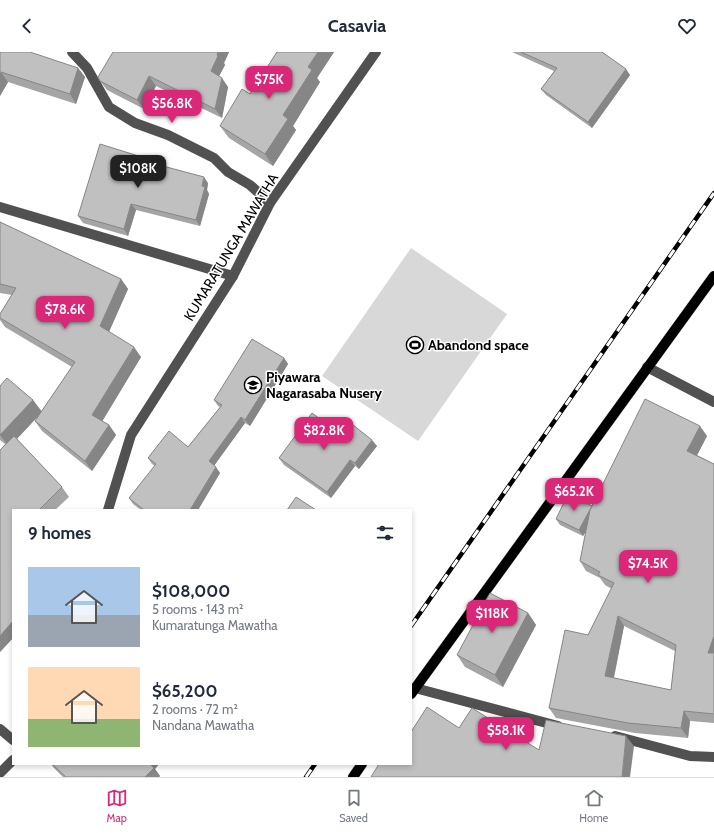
<!DOCTYPE html>
<html lang="en">
<head>
<meta charset="utf-8">
<style>
	:root { --surface:#fff; --page:#f6f6f7; --text:#1f2937; --muted:#747a83; --line:#e0e1e3; --accent:#db2777 }
	body { margin:0; font-family:Cabin,sans-serif; background:var(--page); color:var(--text); height:100vh; display:flex; flex-direction:column; font-size:15px; white-space:nowrap }
	* { box-sizing:border-box; margin:0 }
	p { font-size:13px; color:var(--muted) }
	.icon { flex:none; width:22px; height:22px; fill:none; stroke:currentColor; stroke-width:2; stroke-linecap:round; stroke-linejoin:round }
	.map { position:relative; flex:1; overflow:hidden }
	.details { position:absolute; left:12px; top:457px; width:400px; height:256px; display:flex; flex-direction:column; background:var(--surface); border-radius:0px; box-shadow:0 2px 6px #0003 }
	.details>* { flex:none }
	.price { position:absolute; translate:-50% -34px; padding:0 9px; border-radius:8px; background:var(--accent); color:#fff; font-size:13px; line-height:26px; filter:drop-shadow(0 1px 2px #0008) }
	.price::after { content:''; position:absolute; left:50%; top:24px; width:12px; height:9px; margin-left:-6px; background:inherit; clip-path:polygon(0 0,100% 0,50% 100%) }
	.price.active { background:#222; color:#fff }
	ul { padding:0; list-style:none }
	li { display:flex; align-items:center; gap:12px; height:100px; padding:0 16px }
	li span { display:grid; place-items:center; flex:none; width:112px; height:80px; border-radius:0px; color:#555 }
	li>.icon { margin-inline-start:auto }
	span .icon { width:48px; height:48px; fill:#fffc; stroke-width:1 }
	li b { font-size:17px }
	h2 { display:flex; justify-content:space-between; align-items:center; height:48px; padding:0 16px; font-size:17px }
	header { display:flex; justify-content:space-between; align-items:center; height:52px; padding:0 16px; background:var(--surface); font-size:18px; font-weight:700 }
	.tabs { display:flex; justify-content:space-around; align-items:center; height:56px; border-top:1px solid var(--line); background:var(--surface); font-size:11px; color:var(--muted) }
	.tabs a { display:grid; justify-items:center; gap:2px }
	.tabs .active { color:var(--accent) }
	.map>svg:first-child { display:block }
	.green { fill:#d8d8d8 }
	.lines { fill:none; stroke-linecap:round; stroke-linejoin:round }
	.major-casing { stroke:#dbdbdb; stroke-width:11 }
	.minor { stroke:#515151; stroke-width:10 }
	.major { stroke:#000; stroke-width:10 }
	.rail-casing { stroke:#000; stroke-width:4.5 }
	.rail { stroke:#fff; stroke-width:3; stroke-dasharray:9; stroke-linecap:butt }
	.wall { fill:#a5a5a5; fill-rule:evenodd }
	.shaded-wall { fill:#868686 }
	.building { fill:#c0c0c0; stroke:#868686; fill-rule:evenodd }
	.labels { text-anchor:middle; stroke-width:3; stroke-linejoin:round; paint-order:stroke }
	.street-label { font-size:14px; fill:#000; stroke:#fff }
	.poi-label { font-size:14px; font-weight:bold; fill:#000; stroke:#fff; text-anchor:start }
</style>
</head>
<body>
<header><svg class="icon" aria-label="back" viewBox="0 0 24 24"><path d="M15 5l-7 7 7 7"/></svg>Casavia<svg class="icon" aria-label="heart" viewBox="0 0 24 24"><path d="M12 20l-8-8c-3-5 5-10 8-4 3-6 11-1 8 4z"/></svg></header>
<div class="map">
<svg width="714" height="725" viewBox="0 0 714 725">
	<rect width="100%" height="100%" fill="#fff"/>
	<polygon class="green" points="411,196 507,262 418,389 322,324"/>
	<g class="lines">
		<defs>
			<g id="major">
				<polyline points="411,642 714,224"/>
				<polyline points="353,725 362,712"/>
			</g>
		</defs>
		<use href="#major" class="major-casing"/>
		<g class="minor">
			<polyline points="72,0 87,16 109,55 135,71 168,83 214,106 228,120 250,133 270,151"/>
			<polyline points="0,155 233,224"/>
			<polyline points="647,315 714,350"/>
			<polyline points="108,458 131,383 233,224 270,151 376,0"/>
			<polyline points="415,636 558,674"/>
			<polyline points="0,677 13,688"/>
			<polyline points="615,684 690,704 714,705"/>
			<polyline points="0,721 13,708"/>
		</g>
		<use href="#major" class="major"/>
		<defs>
			<g id="rail">
				<polyline points="411,574 714,141"/>
				<polyline points="306,725 315,712"/>
			</g>
		</defs>
		<use href="#rail" class="rail-casing"/>
		<use href="#rail" class="rail"/>
	</g>
	<g class="wall">
		<polygon points="0,0 78,16 85,25 76,52 8,30 0,44"/>
		<polygon points="113,0 229,0 224,11 225,13 219,24 228,35 222,66 156,34 144,57 107,38 100,29"/>
		<polygon points="277,0 334,0 317,26 320,30 293,74 296,78 273,114 229,86 220,74 250,42"/>
		<polygon points="512,0 602,0 630,23 592,76 546,43 541,37 554,19"/>
		<polygon points="148,110 208,131 207,138 209,142 200,174 136,158 128,184 83,171 78,164"/>
		<polygon points="0,170 121,227 128,237 109,280 141,305 102,369 109,373 116,383 92,419 42,379 35,369 72,315 5,275 0,268 0,262 12,243 0,241"/>
		<polygon points="284,306 288,312 250,374 245,371 214,414 220,421 198,458 141,458 133,452 129,446 155,414 152,412 148,406 188,395 220,355 218,354 214,348"/>
		<polygon points="0,334 33,348 42,360 17,387 62,435 69,445 55,458 13,458 13,586 0,600 0,398 5,392 0,388"/>
		<polygon points="339,381 377,394 359,417 355,414 331,446 284,413 279,406"/>
		<path d="M707 384 697 403 714 412V671L690 669 688 686 635 681 556 666 549 656 588 583 612 537 605 533 600 526 586 519 580 509 586 480 583 484 560 473 556 467 592 454ZM624 574 675 599 671 638 614 626Z"/>
		<polygon points="528,561 536,573 503,635 465,615 457,603"/>
		<polygon points="51,712 159,712 155,717 160,724 159,725 63,725 54,716"/>
	</g>
	<g class="shaded-wall">
		<polygon points="218,0 229,0 224,11 225,13 217,28 211,19"/>
		<polygon points="318,0 334,0 317,26 320,30 293,74 296,78 273,114 265,102 283,63 308,15"/>
		<polygon points="78,16 85,25 76,52 70,42"/>
		<polygon points="626,17 630,23 592,76 588,70"/>
		<polygon points="1,20 8,30 0,44 0,22"/>
		<polygon points="149,24 156,34 144,57 137,48"/>
		<polygon points="222,26 228,35 222,66 215,57"/>
		<polygon points="204,125 208,131 207,138 209,142 200,174 196,168"/>
		<polygon points="131,152 136,158 128,184 124,177"/>
		<polygon points="121,227 128,237 107,284 100,274"/>
		<polygon points="134,295 141,305 100,373 92,363"/>
		<polygon points="284,306 288,312 250,374 245,368"/>
		<polygon points="33,348 42,360 9,395 0,383"/>
		<polygon points="241,365 245,371 213,415 209,409"/>
		<polygon points="109,373 116,383 92,419 85,409"/>
		<polygon points="700,374 707,384 694,409 687,399"/>
		<polygon points="372,388 377,394 359,417 355,411"/>
		<polygon points="350,408 355,414 331,446 327,440"/>
		<polygon points="216,415 220,421 198,458 190,458"/>
		<polygon points="592,454 596,460 583,484 579,478"/>
		<polygon points="528,561 536,573 503,635 495,623"/>
		<polygon points="618,564 624,574 612,634 605,624"/>
		<polygon points="13,569 13,586 0,600 0,584"/>
		<polygon points="714,584 714,610 708,601"/>
		<polygon points="684,659 690,669 688,686 681,676"/>
		<polygon points="626,684 634,694 630,725 622,725"/>
		<polygon points="149,712 159,712 155,717 160,724 159,725 145,725"/>
	</g>
	<g class="building">
		<polygon points="0,0 30,0 78,16 70,42 1,20 0,22"/>
		<polygon points="113,0 218,0 217,3 218,4 211,19 222,26 215,57 149,24 137,48 100,29 98,25"/>
		<polygon points="277,0 318,0 308,15 312,18 283,63 288,67 265,102 220,74 242,37 250,42"/>
		<polygon points="521,0 602,0 626,17 588,70 541,37 557,16"/>
		<polygon points="100,92 145,106 144,109 204,125 202,134 205,135 196,168 131,152 124,177 78,164"/>
		<polygon points="0,170 121,227 100,274 134,295 92,363 109,373 85,409 35,369 75,310 0,266 0,262 16,236 0,232"/>
		<polygon points="252,287 284,306 245,368 241,365 209,409 216,415 190,458 144,458 129,446 156,412 148,406 169,379 188,395 222,353 214,348"/>
		<polygon points="7,326 33,348 0,383 0,334"/>
		<path d="M645 347 700 374 687 399 714 412V584L708 601H714V662L684 659 681 676 628 671 549 656 565 578 588 583 614 531 598 523 600 520 580 509 590 458ZM618 564 676 593 671 638 605 624Z"/>
		<polygon points="312,361 339,381 348,369 372,388 355,411 350,408 327,440 279,406"/>
		<polygon points="14,384 62,435 39,458 13,458 13,569 0,584 0,398"/>
		<polygon points="568,442 592,454 579,478 556,467"/>
		<polygon points="296,445 316,458 287,458"/>
		<polygon points="490,541 528,561 495,623 457,603"/>
		<polygon points="427,655 459,676 472,656 539,698 546,668 626,684 622,725 371,725 379,712 411,712 411,680"/>
		<polygon points="52,712 150,712 154,716 145,725 66,725"/>
	</g>
	<defs>
		<symbol id="stadium-ring" viewBox="-11 -11 22 22"><circle r="9.5" fill="#fff" stroke="#000" stroke-width="1.5"/><path d="M0-5a6.5 5 0 1 0 0 10a6.5 5 0 1 0 0-10ZM-3.5-1.8h7v3.6h-7Z" fill="#000"/></symbol>
		<symbol id="school-ring" viewBox="-11 -11 22 22"><circle r="9.5" fill="#fff" stroke="#000" stroke-width="1.5"/><path d="M0-5L7-2L0 1L-7-2ZM-4 1L0 2.5L4 1V4Q0 6-4 4Z" fill="#000"/></symbol>
	</defs>
	<g fill-rule="evenodd">
		<use href="#stadium-ring" x="405" y="283" width="20" height="20"/>
		<use href="#school-ring" x="243" y="323" width="20" height="20"/>
	</g>
	<g class="labels">
		<g class="street-label">
			<text transform="translate(231 195) rotate(-59)" y="5">KUMARATUNGA MAWATHA</text>
		</g>
		<g class="poi-label">
			<text x="428" y="298">Abandond space</text>
			<text x="266" y="330">Piyawara<tspan x="266" dy="16">Nagarasaba Nusery</tspan></text>
		</g>
	</g>
</svg>
<b class="price" style="left:269px;top:48px">$75K</b>
<b class="price" style="left:172px;top:72px">$56.8K</b>
<b class="price active" style="left:138px;top:137px">$108K</b>
<b class="price" style="left:65px;top:278px">$78.6K</b>
<b class="price" style="left:324px;top:399px">$82.8K</b>
<b class="price" style="left:574px;top:460px">$65.2K</b>
<b class="price" style="left:648px;top:532px">$74.5K</b>
<b class="price" style="left:492px;top:582px">$118K</b>
<b class="price" style="left:506px;top:699px">$58.1K</b>
<section class="details">
<h2>9 homes<svg class="icon" aria-label="filters" viewBox="0 0 24 24"><path d="M4 7h16M4 17h16"/><circle cx="9" cy="7" r="2"/><circle cx="15" cy="17" r="2"/></svg></h2>
<ul>
<li><span style="background:linear-gradient(#a9c7e8 60%,#9aa5b1 0)"><svg class="icon" aria-label="home" viewBox="0 0 24 24"><path d="M3 11l9-7 9 7M6 9v11h12V9"/></svg></span><div><b>$108,000</b><p>5 rooms · 143 m²</p><p>Kumaratunga Mawatha</p></div></li>
<li><span style="background:linear-gradient(#ffd9b3 65%,#8fb573 0)"><svg class="icon" aria-label="home" viewBox="0 0 24 24"><path d="M3 11l9-7 9 7M6 9v11h12V9"/></svg></span><div><b>$65,200</b><p>2 rooms · 72 m²</p><p>Nandana Mawatha</p></div></li>
</ul>
</section>
</div>
<nav class="tabs">
<a class="active"><svg class="icon" aria-label="map" viewBox="0 0 24 24"><path d="M3 6l6-2 6 2 6-2v14l-6 2-6-2-6 2zM9 4v14M15 6v14"/></svg>Map</a>
<a><svg class="icon" aria-label="saved" viewBox="0 0 24 24"><path d="M7 4h10v16l-5-4-5 4z"/></svg>Saved</a>
<a><svg class="icon" aria-label="home" viewBox="0 0 24 24"><path d="M3 11l9-7 9 7M6 9v11h12V9"/></svg>Home</a>
</nav>
</body>
</html>
